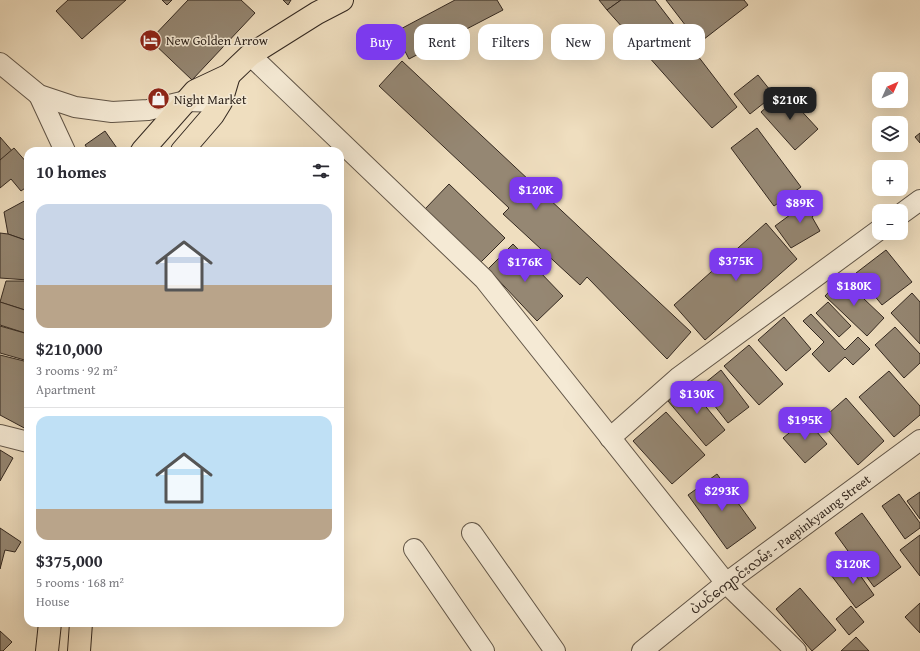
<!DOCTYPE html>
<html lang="en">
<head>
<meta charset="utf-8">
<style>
	:root { --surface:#fff; --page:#f2f2f3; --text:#2b2b33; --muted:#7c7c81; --line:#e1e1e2; --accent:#7c3aed }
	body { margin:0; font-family:"Gentium Book Plus","Noto Sans Myanmar",serif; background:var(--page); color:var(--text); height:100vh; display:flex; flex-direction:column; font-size:15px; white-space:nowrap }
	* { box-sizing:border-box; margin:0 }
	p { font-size:13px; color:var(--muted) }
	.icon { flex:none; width:22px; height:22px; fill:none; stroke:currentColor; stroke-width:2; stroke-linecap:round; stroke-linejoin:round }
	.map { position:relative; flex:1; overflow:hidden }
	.panel { position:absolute; left:24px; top:147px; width:320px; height:480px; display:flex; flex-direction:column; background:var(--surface); border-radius:12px; box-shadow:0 4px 16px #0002 }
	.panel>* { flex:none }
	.banner { position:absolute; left:356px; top:24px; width:380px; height:36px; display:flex; gap:8px }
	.needle { width:26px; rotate:45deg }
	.buttons { position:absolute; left:872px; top:72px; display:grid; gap:8px }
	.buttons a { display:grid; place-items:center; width:36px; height:36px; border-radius:8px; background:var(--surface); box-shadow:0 4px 16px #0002; font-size:20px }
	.price { position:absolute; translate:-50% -34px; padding:0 9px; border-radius:8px; background:var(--accent); color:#fff; font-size:13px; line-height:26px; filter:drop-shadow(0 1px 2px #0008) }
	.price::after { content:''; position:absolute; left:50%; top:24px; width:12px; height:9px; margin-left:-6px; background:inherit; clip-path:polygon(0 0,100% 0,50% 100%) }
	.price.selected { background:#222; color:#fff }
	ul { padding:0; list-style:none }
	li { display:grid; align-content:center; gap:8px; height:212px; padding:0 12px }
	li+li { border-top:1px solid var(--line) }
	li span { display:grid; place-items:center; height:124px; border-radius:12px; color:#555 }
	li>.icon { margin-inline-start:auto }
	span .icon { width:72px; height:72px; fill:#fffc; stroke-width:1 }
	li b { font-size:17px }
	h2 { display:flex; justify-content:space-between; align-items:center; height:48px; padding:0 12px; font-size:17px }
	.tag { padding:0 14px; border-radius:12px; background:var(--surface); box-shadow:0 4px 16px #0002; font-size:14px; line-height:36px }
	.tag.selected { background:var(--accent); color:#fff }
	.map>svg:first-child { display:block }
	.building { fill:#958773; stroke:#332820 }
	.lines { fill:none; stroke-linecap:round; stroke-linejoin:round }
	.minor-casing { stroke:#625648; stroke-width:22 }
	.highway-casing { stroke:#332820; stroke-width:24 }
	.minor { stroke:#f5ead5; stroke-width:20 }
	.highway { stroke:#efdebf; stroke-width:22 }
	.labels { text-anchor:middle; stroke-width:3; stroke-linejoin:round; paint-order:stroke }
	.poi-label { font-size:13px; fill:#332820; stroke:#f5ead5; text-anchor:start }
	.street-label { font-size:13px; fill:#332820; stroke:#f5ead5 }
</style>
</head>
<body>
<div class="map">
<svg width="920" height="651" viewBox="0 0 920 651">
	<rect width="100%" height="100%" fill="#efdebf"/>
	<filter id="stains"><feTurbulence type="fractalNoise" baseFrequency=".005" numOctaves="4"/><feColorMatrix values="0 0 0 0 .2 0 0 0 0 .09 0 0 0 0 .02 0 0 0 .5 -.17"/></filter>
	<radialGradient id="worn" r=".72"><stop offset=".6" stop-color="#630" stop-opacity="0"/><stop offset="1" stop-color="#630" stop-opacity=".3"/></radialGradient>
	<g class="building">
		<polygon points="68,0 126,0 82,39 56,11"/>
		<polygon points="162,0 172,0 167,5"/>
		<polygon points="188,0 241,0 255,13 192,80 150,40"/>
		<polygon points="283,0 291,0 288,5"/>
		<polygon points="455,0 497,0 503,10 409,59 395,32"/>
		<polygon points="599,0 621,0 607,10"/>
		<polygon points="621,0 655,0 737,107 712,128 607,10"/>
		<polygon points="666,0 744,0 748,5 699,43"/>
		<polygon points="402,61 691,332 667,359 587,277 580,285 503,214 509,208 379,86"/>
		<polygon points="758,75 774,95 750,114 734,94"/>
		<polygon points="784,92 818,129 795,150 761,112"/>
		<polygon points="757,128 801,187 774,206 731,148"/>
		<polygon points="105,131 119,151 89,151 85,145"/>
		<polygon points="920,133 920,143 915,137"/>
		<polygon points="0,137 13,152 0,162"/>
		<polygon points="14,148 28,164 28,186 21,191 11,179 0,188 0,160"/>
		<polygon points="449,184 505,238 481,262 425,209"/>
		<polygon points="813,198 821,209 812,217 820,231 791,248 775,226"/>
		<polygon points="28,199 28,241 8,234 4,212"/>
		<polygon points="766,223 797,259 705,340 674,305"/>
		<polygon points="0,233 8,234 28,241 28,280 0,278"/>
		<polygon points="513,244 563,296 537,321 488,269"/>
		<polygon points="886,250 912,282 882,305 856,273"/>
		<polygon points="842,278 884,318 867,336 825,296"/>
		<polygon points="6,281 28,281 28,311 0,302"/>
		<polygon points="912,293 920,302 920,344 891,313"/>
		<polygon points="0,302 28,311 28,334 0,325"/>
		<polygon points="828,302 851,326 839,337 816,313"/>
		<polygon points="811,314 845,350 858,337 870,349 853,365 845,357 829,372 812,354 824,342 803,321"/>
		<polygon points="784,317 811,349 786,371 758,340"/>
		<polygon points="0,326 28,334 28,361 0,353"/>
		<polygon points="895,327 920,354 920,363 904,378 875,345"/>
		<polygon points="749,345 783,384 759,405 724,366"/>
		<polygon points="0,355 28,362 28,430 0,415"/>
		<polygon points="721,370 749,407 728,423 700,387"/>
		<polygon points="889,371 920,406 920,415 894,437 859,397"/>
		<polygon points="688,385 725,430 706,446 668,401"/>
		<polygon points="846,398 884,441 858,465 820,421"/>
		<polygon points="666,412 705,455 672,484 633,441"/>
		<polygon points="806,419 827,444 805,463 783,438"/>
		<polygon points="0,450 13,458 0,481"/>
		<polygon points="717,474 756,528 727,549 688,495"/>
		<polygon points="920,492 920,519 907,501"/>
		<polygon points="899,494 920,523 920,528 905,539 882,506"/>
		<polygon points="862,513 901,567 874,587 835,533"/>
		<polygon points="0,528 21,542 15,552 5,550 0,569"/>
		<polygon points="920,535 920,576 900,550"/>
		<polygon points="850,561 874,595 856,608 831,575"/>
		<polygon points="800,588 836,630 812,651 776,609"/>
		<polygon points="920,603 920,633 905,617"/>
		<polygon points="851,606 864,622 849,635 836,619"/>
		<polygon points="0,631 12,642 3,651 0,651"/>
		<polygon points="856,637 869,651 841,651"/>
	</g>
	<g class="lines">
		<defs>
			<g id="minor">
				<polyline points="250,55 484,279 726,583 796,651"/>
				<polyline points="0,63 39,95 75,107 112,112 148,110 186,101 221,102"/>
				<polyline points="39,95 65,151"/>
				<polyline points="901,214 920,200"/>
				<polyline points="0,435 28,442"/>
				<polyline points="610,438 679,377 879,230"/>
				<polyline points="472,533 555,651"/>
				<polyline points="414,549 484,651"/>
				<polyline points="642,651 726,583 920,440"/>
			</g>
			<g id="highway">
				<polyline points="142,151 195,91 229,75 250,55 317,13 342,0"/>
				<polyline points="182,151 213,115 221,102 229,75"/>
				<polyline points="47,651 50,623"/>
				<polyline points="79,651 81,623"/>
			</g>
		</defs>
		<use href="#minor" class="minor-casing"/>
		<use href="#highway" class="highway-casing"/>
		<use href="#minor" class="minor"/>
		<use href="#highway" class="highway"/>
	</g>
	<defs>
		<symbol id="hotel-disc" viewBox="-11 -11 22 22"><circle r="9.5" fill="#8f2418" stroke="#f5ead5"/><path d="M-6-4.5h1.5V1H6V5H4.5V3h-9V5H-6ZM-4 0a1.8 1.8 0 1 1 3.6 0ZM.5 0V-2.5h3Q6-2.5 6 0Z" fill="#fff"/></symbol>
		<symbol id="shop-disc" viewBox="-11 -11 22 22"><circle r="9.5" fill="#8f2418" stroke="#f5ead5"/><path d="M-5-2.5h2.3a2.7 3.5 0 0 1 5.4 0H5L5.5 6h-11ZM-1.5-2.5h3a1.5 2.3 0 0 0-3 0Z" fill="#fff"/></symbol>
	</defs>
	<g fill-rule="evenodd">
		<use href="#hotel-disc" x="138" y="28" width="25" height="25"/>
		<use href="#shop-disc" x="146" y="86" width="25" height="25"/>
	</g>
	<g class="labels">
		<g class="poi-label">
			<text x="166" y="45">New Golden Arrow</text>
			<text x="174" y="104">Night Market</text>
		</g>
		<g class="street-label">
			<text transform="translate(780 544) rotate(-37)" y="5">ပဲပင်ကျောင်းလမ်း - Paepinkyaung Street</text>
		</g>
	</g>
	<rect width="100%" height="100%" filter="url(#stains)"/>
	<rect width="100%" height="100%" fill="url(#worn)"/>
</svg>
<div class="buttons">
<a><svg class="needle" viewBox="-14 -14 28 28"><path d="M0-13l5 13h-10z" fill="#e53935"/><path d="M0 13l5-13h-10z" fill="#7c7c81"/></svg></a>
<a><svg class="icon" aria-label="layers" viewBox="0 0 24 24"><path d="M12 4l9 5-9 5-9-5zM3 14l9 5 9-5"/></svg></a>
<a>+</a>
<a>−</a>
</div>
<b class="price selected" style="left:790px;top:121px">$210K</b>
<b class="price" style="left:536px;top:211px">$120K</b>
<b class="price" style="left:800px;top:224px">$89K</b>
<b class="price" style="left:736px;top:282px">$375K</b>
<b class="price" style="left:525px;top:283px">$176K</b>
<b class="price" style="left:854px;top:307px">$180K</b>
<b class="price" style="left:697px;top:415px">$130K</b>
<b class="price" style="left:805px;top:441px">$195K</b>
<b class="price" style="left:722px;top:512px">$293K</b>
<b class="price" style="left:853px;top:585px">$120K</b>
<div class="banner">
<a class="tag selected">Buy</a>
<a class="tag">Rent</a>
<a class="tag">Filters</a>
<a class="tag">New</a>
<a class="tag">Apartment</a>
</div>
<section class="panel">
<h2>10 homes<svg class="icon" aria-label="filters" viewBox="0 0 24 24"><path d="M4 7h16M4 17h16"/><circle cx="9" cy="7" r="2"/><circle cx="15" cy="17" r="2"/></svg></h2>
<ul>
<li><span style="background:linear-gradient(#c9d6e8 65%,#b9a48a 0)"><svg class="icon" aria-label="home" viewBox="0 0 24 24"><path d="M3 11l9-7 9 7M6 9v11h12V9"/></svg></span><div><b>$210,000</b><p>3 rooms · 92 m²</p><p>Apartment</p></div></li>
<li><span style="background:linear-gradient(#bfe0f5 75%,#b9a48a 0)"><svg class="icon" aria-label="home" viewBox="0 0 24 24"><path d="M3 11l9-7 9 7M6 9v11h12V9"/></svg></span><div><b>$375,000</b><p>5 rooms · 168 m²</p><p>House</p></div></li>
</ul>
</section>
</div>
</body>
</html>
